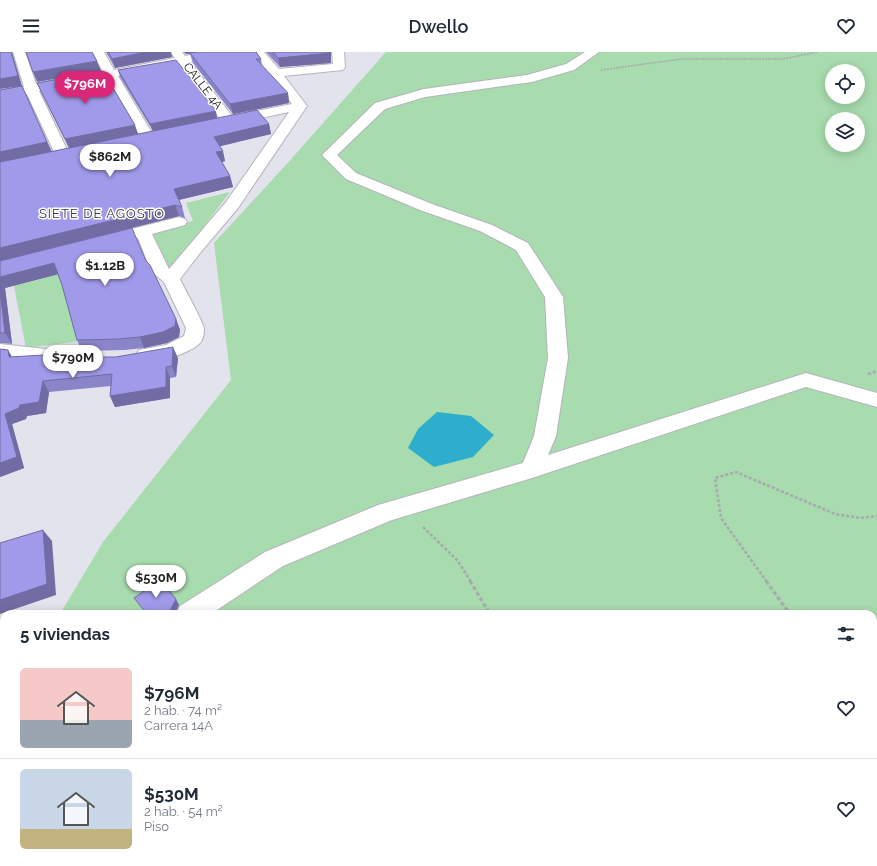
<!DOCTYPE html>
<html lang="es">
<head>
<meta charset="utf-8">
<style>
	:root { --surface:#fff; --page:#f6f6f7; --text:#1f2937; --muted:#747a83; --line:#e0e1e3; --accent:#db2777 }
	body { margin:0; font-family:Raleway,sans-serif; background:var(--page); color:var(--text); height:100vh; display:flex; flex-direction:column; font-size:15px; white-space:nowrap }
	* { box-sizing:border-box; margin:0 }
	p { font-size:13px; color:var(--muted) }
	.icon { flex:none; width:22px; height:22px; fill:none; stroke:currentColor; stroke-width:2; stroke-linecap:round; stroke-linejoin:round }
	.map { position:relative; flex:1; overflow:hidden }
	.sheet { position:absolute; left:0px; top:558px; width:877px; height:256px; display:flex; flex-direction:column; background:var(--surface); border-radius:12px 12px 0 0; box-shadow:0 2px 10px #0003 }
	.sheet>* { flex:none }
	.tools { position:absolute; left:825px; top:12px; display:grid; gap:8px }
	.tools a { display:grid; place-items:center; width:40px; height:40px; border-radius:50%; background:var(--surface); box-shadow:0 2px 10px #0003; font-size:20px }
	.price { position:absolute; translate:-50% -34px; padding:0 9px; border-radius:14px; background:#fff; color:#222; font-size:13px; line-height:26px; filter:drop-shadow(0 1px 2px #0008) }
	.price::after { content:''; position:absolute; left:50%; top:24px; width:12px; height:9px; margin-left:-6px; background:inherit; clip-path:polygon(0 0,100% 0,50% 100%) }
	.price.active { background:var(--accent); color:#fff }
	ul { padding:0; list-style:none }
	li { display:flex; align-items:center; gap:12px; height:100px; padding:0 20px }
	li+li { border-top:1px solid var(--line) }
	li span { display:grid; place-items:center; flex:none; width:112px; height:80px; border-radius:6px; color:#555 }
	li>.icon { margin-inline-start:auto }
	span .icon { width:48px; height:48px; fill:#fffc; stroke-width:1 }
	li b { font-size:17px }
	h2 { display:flex; justify-content:space-between; align-items:center; height:48px; padding:0 20px; font-size:17px }
	header { display:flex; justify-content:space-between; align-items:center; height:52px; padding:0 20px; background:var(--surface); font-size:18px; font-weight:600 }
	.map>svg:first-child { display:block }
	.green { fill:#a8dbad; fill-rule:evenodd }
	.water { fill:#2fadcd }
	.lines { fill:none; stroke-linecap:round; stroke-linejoin:round }
	.minor-casing { stroke:#b4b4bd; stroke-width:2 }
	.path-far2 { stroke:#a8a8b0; stroke-width:1.5; stroke-dasharray:2 1; stroke-linecap:butt }
	.path-far1 { stroke:#a8a8b0; stroke-width:2.5; stroke-dasharray:3 2; stroke-linecap:butt }
	.path { stroke:#a8a8b0; stroke-width:3; stroke-dasharray:4 2.5; stroke-linecap:butt }
	.minor { fill:#fff; fill-rule:evenodd }
	.wall { fill:#8a84c9 }
	.shaded-wall { fill:#716ca4 }
	.building { fill:#a19aea; stroke:#716ca4 }
	.labels { text-anchor:middle; stroke-width:3; stroke-linejoin:round; paint-order:stroke }
	.far-street-label { font-size:12px; fill:#222226; stroke:#fff }
	.far-neighbourhood-label { font-size:13px; letter-spacing:1px; fill:#35363d; stroke:#fff }
</style>
</head>
<body>
<header><svg class="icon" aria-label="menu" viewBox="0 0 24 24"><path d="M4 6h16M4 12h16M4 18h16"/></svg>Dwello<svg class="icon" aria-label="heart" viewBox="0 0 24 24"><path d="M12 20l-8-8c-3-5 5-10 8-4 3-6 11-1 8 4z"/></svg></header>
<div class="map">
<svg width="877" height="814" viewBox="0 0 877 814">
	<rect width="100%" height="100%" fill="#e3e3ed"/>
	<g class="green">
		<path d="M386 0H877V814H506L503 810H873V562H60L103 490 231 328 214 191 285 114ZM832 19H858V45H832ZM832 67H858V93H832Z"/>
		<polygon points="230,140 199,181 183,209 163,217 149,180 193,169 186,151"/>
		<polygon points="61,221 80,289 26,296 14,234"/>
		<polygon points="4,701 4,810 354,810 347,814 0,814 0,713"/>
	</g>
	<polygon class="water" points="437,360 471,364 494,383 473,405 434,415 408,396 418,377"/>
	<g class="lines">
		<defs>
			<g id="minor">
				<path d="M13 0H25L36 32 103 20 92 0H104L114 18 175 6 170 0H182L185 4 207 0H232L230 3 190 10 232 64 292 52 252 0H264L279 17 333 12 332 0H344L345 15 343 18 284 24 307 54 238 156 200 201 180 227C184 236 204 271 204 277 204 281 203 288 200 291 188 303 154 312 139 308L136 303 139 298 166 293 184 284 186 276 164 230 151 219 138 186 106 194 100 193 98 189 100 185 179 165 185 167 187 170 185 173 152 182 169 217 226 150 289 60 229 73 224 72 179 13 118 24 155 86 153 89 148 90 143 89 141 86 107 26 39 39 70 104 68 107 63 108 58 107 56 104 27 42 0 47V39L24 35Z"/>
				<polygon points="585,0 599,0 574,18 532,30 425,45 385,57 337,103 356,121 432,152 492,173 528,191 563,245 568,306 556,384 548,403 806,321 877,341 877,355 806,335 532,426 392,468 283,514 211,562 176,562 180,554 265,500 378,453 523,411 534,384 548,306 545,245 516,198 480,179 420,158 346,127 322,103 375,51 424,37 527,23 566,12"/>
				<polygon points="0,292 65,299 72,301 75,306 72,311 65,313 0,306"/>
				<polygon points="4,667 4,697 0,698 0,668"/>
			</g>
		</defs>
		<use href="#minor" class="minor-casing"/>
		<polyline class="path-far2" points="601,18 681,7 783,7 817,0"/>
		<g class="path-far1">
			<polyline points="868,322 877,319"/>
			<polyline points="423,475 458,509 471,530"/>
			<polyline points="767,530 721,466 715,426 736,420 835,462 861,466 877,464"/>
		</g>
		<g class="path">
			<polyline points="470,529 490,562"/>
			<polyline points="766,529 790,562"/>
		</g>
		<use href="#minor" class="minor"/>
	</g>
	<g class="wall">
		<polygon points="106,0 171,0 172,5 115,16"/>
		<polygon points="183,0 256,0 261,7 262,14 288,41 289,51 233,62 193,11 190,2 186,2"/>
		<polygon points="266,0 331,0 331,11 280,15"/>
		<polygon points="118,18 217,66 269,72 271,82 220,94 225,109 222,110 230,124 233,135 179,148 182,155 185,166 179,164 0,209 0,38 22,34 52,100 69,96 41,40 37,31 138,82 153,79 120,25"/>
		<polygon points="0,209 146,209 176,267 180,278 179,285 167,291 144,296 124,298 82,299 77,288 62,233 58,222 5,236 12,292 0,291"/>
		<polygon points="0,297 8,298 12,305 178,306 176,325 170,326 170,346 115,355 110,344 111,334 49,340 46,361 27,364 26,367 12,372 24,416 0,425"/>
		<polygon points="459,810 506,810 508,814 461,814"/>
	</g>
	<g class="shaded-wall">
		<polygon points="11,0 12,0 22,34 0,37 0,27"/>
		<polygon points="146,0 171,0 172,5 115,16 112,7"/>
		<polygon points="185,0 199,0 186,2"/>
		<polygon points="331,0 331,11 280,15 278,6"/>
		<polygon points="97,9 101,19 37,30 33,20"/>
		<polygon points="288,41 289,51 233,62 230,52"/>
		<polygon points="216,59 217,66 153,79 150,72"/>
		<polygon points="269,72 271,82 217,95 214,85"/>
		<polygon points="135,73 138,82 69,96 65,87"/>
		<polygon points="47,90 52,100 0,111 0,100"/>
		<polygon points="223,99 225,109 219,111 216,100"/>
		<polygon points="230,124 233,135 178,148 174,137"/>
		<polygon points="175,153 179,164 0,209 0,196"/>
		<polygon points="54,211 59,222 5,236 12,292 5,281 0,239 0,225"/>
		<polygon points="176,267 180,278 179,285 167,291 144,296 140,285"/>
		<polygon points="173,295 178,306 176,325 172,314"/>
		<polygon points="8,298 14,309 9,305"/>
		<polygon points="166,315 170,326 170,346 115,355 110,344"/>
		<polygon points="43,329 49,340 46,361 27,364 26,367 12,372 24,416 0,425 0,411 5,362 20,353"/>
		<polygon points="43,478 52,489 56,543 0,562 0,548"/>
		<polygon points="176,547 179,553 175,562 165,562"/>
		<polygon points="440,810 450,810 443,814 433,814"/>
	</g>
	<g class="building">
		<polygon points="0,0 11,0 18,24 0,27"/>
		<polygon points="26,0 92,0 97,9 33,20"/>
		<polygon points="108,0 146,0 112,7"/>
		<polygon points="198,0 256,0 261,7 256,7 288,41 230,52 190,1"/>
		<polygon points="273,0 330,0 330,1 278,6"/>
		<polygon points="176,8 216,59 150,72 118,18"/>
		<polygon points="103,19 135,73 65,87 37,31"/>
		<polygon points="22,34 47,90 0,100 0,38"/>
		<polygon points="257,58 269,72 214,85 223,99 216,100 230,124 174,137 182,155 175,153 0,196 0,110"/>
		<polygon points="132,176 146,209 150,213 176,267 175,274 163,280 140,285 119,287 77,288 62,233 54,211 0,225 0,209"/>
		<polygon points="0,239 5,281 0,281"/>
		<polygon points="173,295 172,314 166,315 166,335 110,344 112,322 43,329 39,350 20,353 19,356 5,362 17,405 0,411 0,297 8,298 9,305 44,303 62,305 116,305"/>
		<polygon points="43,478 47,532 0,548 0,491"/>
		<polygon points="160,528 176,547 171,557 165,562 147,562 134,546"/>
		<polygon points="342,810 440,810 433,814 334,814"/>
		<polygon points="462,810 506,810 508,814 464,814"/>
	</g>
	<g class="labels">
		<g class="far-street-label">
			<text transform="translate(203 34) rotate(52)" y="4">CALLE 4A</text>
		</g>
		<g class="far-neighbourhood-label">
			<text x="102" y="166">SIETE DE AGOSTO</text>
		</g>
	</g>
</svg>
<div class="tools">
<a><svg class="icon" aria-label="locate" viewBox="0 0 24 24"><circle cx="12" cy="12" r="6"/><path d="M12 2v4M12 18v4M2 12h4M18 12h4"/></svg></a>
<a><svg class="icon" aria-label="layers" viewBox="0 0 24 24"><path d="M12 4l9 5-9 5-9-5zM3 14l9 5 9-5"/></svg></a>
</div>
<b class="price active" style="left:85px;top:53px">$796M</b>
<b class="price" style="left:110px;top:126px">$862M</b>
<b class="price" style="left:105px;top:235px">$1.12B</b>
<b class="price" style="left:73px;top:327px">$790M</b>
<b class="price" style="left:156px;top:547px">$530M</b>
<section class="sheet">
<h2>5 viviendas<svg class="icon" aria-label="filters" viewBox="0 0 24 24"><path d="M4 7h16M4 17h16"/><circle cx="9" cy="7" r="2"/><circle cx="15" cy="17" r="2"/></svg></h2>
<ul>
<li><span style="background:linear-gradient(#f6c9c9 65%,#9aa5b1 0)"><svg class="icon" aria-label="home" viewBox="0 0 24 24"><path d="M3 11l9-7 9 7M6 9v11h12V9"/></svg></span><div><b>$796M</b><p>2 hab. · 74 m²</p><p>Carrera 14A</p></div><svg class="icon" aria-label="heart" viewBox="0 0 24 24"><path d="M12 20l-8-8c-3-5 5-10 8-4 3-6 11-1 8 4z"/></svg></li>
<li><span style="background:linear-gradient(#c9d6e8 75%,#c2b280 0)"><svg class="icon" aria-label="home" viewBox="0 0 24 24"><path d="M3 11l9-7 9 7M6 9v11h12V9"/></svg></span><div><b>$530M</b><p>2 hab. · 54 m²</p><p>Piso</p></div><svg class="icon" aria-label="heart" viewBox="0 0 24 24"><path d="M12 20l-8-8c-3-5 5-10 8-4 3-6 11-1 8 4z"/></svg></li>
</ul>
</section>
</div>
</body>
</html>
